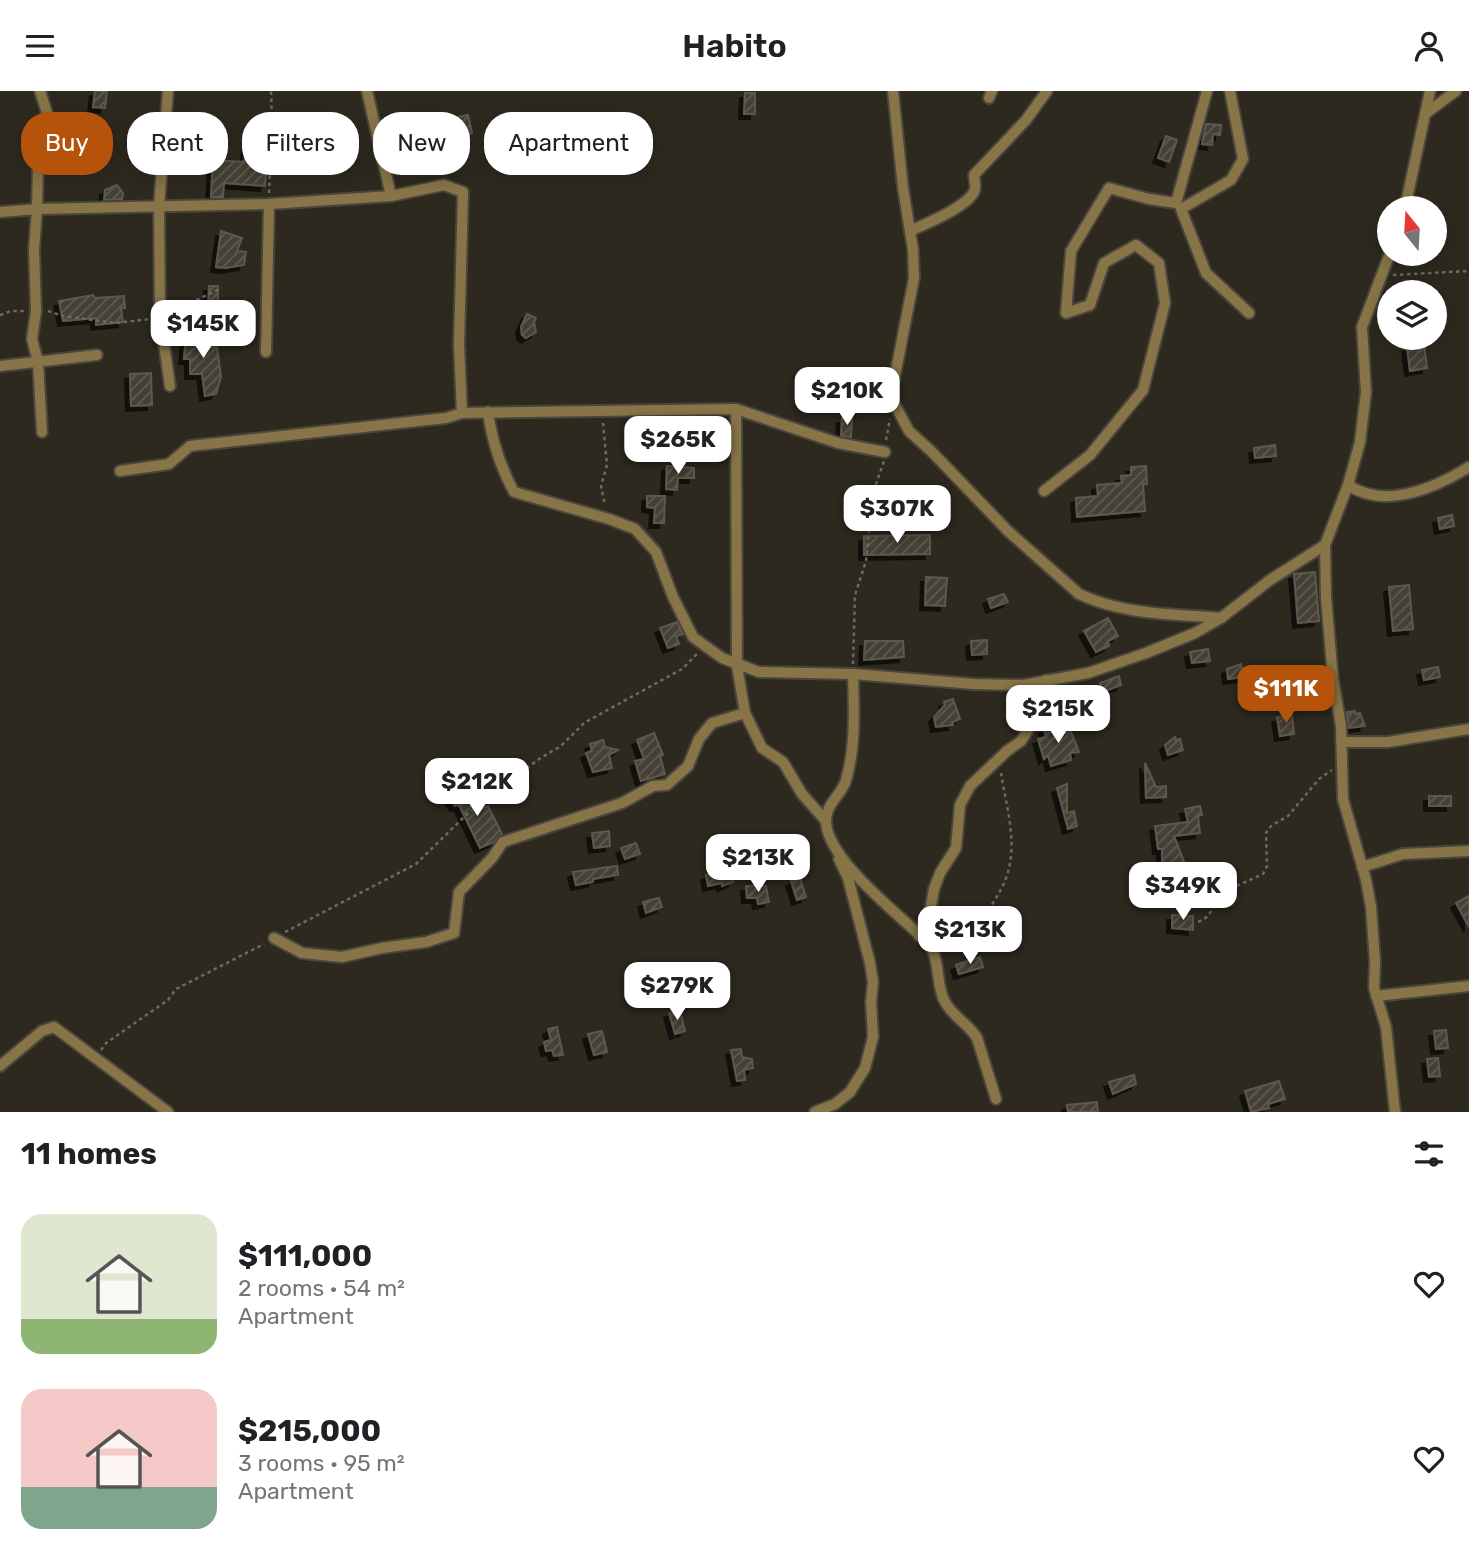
<!DOCTYPE html>
<html lang="en">
<head>
<meta charset="utf-8">
<style>
	:root { --surface:#fff; --page:#f6f6f6; --text:#202124; --muted:#757577; --accent:#b45309 }
	body { margin:0; font-family:Rubik,sans-serif; background:var(--page); color:var(--text); height:100vh; display:flex; flex-direction:column; font-size:26px; white-space:nowrap }
	* { box-sizing:border-box; margin:0 }
	p { font-size:23px; color:var(--muted) }
	.icon { flex:none; width:38px; height:38px; fill:none; stroke:currentColor; stroke-width:2; stroke-linecap:round; stroke-linejoin:round }
	.map { position:relative; height:1021px; overflow:hidden }
	.details { display:flex; flex-direction:column; background:var(--surface); flex:1 }
	.details>* { flex:none }
	.banner { position:absolute; left:21px; top:21px; width:700px; height:63px; display:flex; gap:14px }
	.needle { width:46px; rotate:342deg }
	.tools { position:absolute; left:1377px; top:105px; display:grid; gap:14px }
	.tools a { display:grid; place-items:center; width:70px; height:70px; border-radius:50%; background:var(--surface); box-shadow:0 4px 18px #0003; font-size:35px }
	.price { position:absolute; translate:-50% -60px; padding:0 16px; border-radius:14px; background:#fff; color:#222; font-size:23px; line-height:46px; filter:drop-shadow(0 2px 4px #0008) }
	.price::after { content:''; position:absolute; left:50%; top:42px; width:21px; height:16px; margin-left:-10px; background:inherit; clip-path:polygon(0 0,100% 0,50% 100%) }
	.price.on { background:var(--accent); color:#fff }
	ul { padding:0; list-style:none }
	li { display:flex; align-items:center; gap:21px; height:175px; padding:0 21px }
	li span { display:grid; place-items:center; flex:none; width:196px; height:140px; border-radius:21px; color:#555 }
	li>.icon { margin-inline-start:auto }
	span .icon { width:84px; height:84px; fill:#fffc; stroke-width:1 }
	li b { font-size:30px }
	h2 { display:flex; justify-content:space-between; align-items:center; height:84px; padding:0 21px; font-size:30px }
	.pill { padding:0 24px; border-radius:28px; background:var(--surface); box-shadow:0 4px 18px #0003; font-size:24px; line-height:63px }
	.pill.on { background:var(--accent); color:#fff }
	header { display:flex; justify-content:space-between; align-items:center; height:91px; padding:0 21px; background:var(--surface); font-size:32px; font-weight:600 }
	.map>svg:first-child { display:block }
	.building { fill:url(#building-hatch); stroke:#5d594e; stroke-width:2; filter:url(#shadow) }
	.lines { fill:none; stroke-linecap:round; stroke-linejoin:round }
	.street-casing { stroke:#4a463d; stroke-width:14 }
	.path { stroke:#6d6a61; stroke-width:2.5; stroke-dasharray:3.5 3.5; stroke-linecap:butt }
	.street { stroke:#887547; stroke-width:10 }
</style>
</head>
<body>
<header><svg class="icon" aria-label="menu" viewBox="0 0 24 24"><path d="M4 6h16M4 12h16M4 18h16"/></svg>Habito<svg class="icon" aria-label="person" viewBox="0 0 24 24"><circle cx="12" cy="8" r="4"/><path d="M4 21q1-7 8-7t8 7"/></svg></header>
<div class="map">
<svg width="1469" height="1021" viewBox="0 0 1469 1021">
	<defs>
		<pattern id="building-hatch" width="6" height="6" patternUnits="userSpaceOnUse" patternTransform="scale(1.75)"><rect width="6" height="6" fill="#454036"/><path d="M-1 1l2-2M0 6l6-6M5 7l2-2" fill="none" stroke="#605b52"/></pattern>
		<filter id="shadow"><feDropShadow dx="-5" dy="5" stdDeviation="0" flood-color="#0009"/></filter>
	</defs>
	<rect width="100%" height="100%" fill="#2d291f"/>
	<g class="building">
		<polygon points="95,0 107,0 105,17 93,16"/>
		<polygon points="745,2 755,2 755,23 744,23"/>
		<polygon points="468,24 472,42 450,47 455,58 438,61 434,43 459,31 458,26"/>
		<polygon points="1206,33 1221,34 1220,44 1213,43 1212,54 1202,53"/>
		<polygon points="1166,45 1177,49 1169,71 1158,67"/>
		<polygon points="249,47 269,50 264,76 266,76 265,95 224,92 223,106 211,106 213,69 244,71"/>
		<polygon points="312,49 312,59 295,60 295,50"/>
		<polygon points="117,94 123,102 122,108 104,109 105,99"/>
		<polygon points="221,140 242,147 237,160 246,161 244,174 225,177 216,176"/>
		<polygon points="209,195 218,195 218,223 208,223"/>
		<polygon points="93,204 95,207 124,205 125,217 121,217 123,231 96,234 96,227 63,230 59,210"/>
		<polygon points="527,223 536,227 534,231 536,241 526,247 522,244 521,236"/>
		<polygon points="192,234 204,234 204,257 217,256 221,286 216,303 205,305 202,283 190,283 190,268 184,268 186,245 192,245"/>
		<polygon points="1424,254 1427,277 1410,280 1407,256"/>
		<polygon points="151,282 152,314 131,315 130,283"/>
		<polygon points="842,327 852,327 851,346 841,345"/>
		<polygon points="1275,354 1276,365 1255,367 1254,357"/>
		<polygon points="667,375 694,377 694,387 678,387 677,399 666,398"/>
		<polygon points="1146,375 1147,393 1143,393 1145,420 1077,426 1076,407 1098,405 1097,394 1122,392 1121,385 1131,384 1131,376"/>
		<polygon points="647,405 665,405 664,432 654,432 655,417 647,416"/>
		<polygon points="1452,424 1454,435 1440,438 1438,427"/>
		<polygon points="930,444 930,463 864,464 864,445"/>
		<polygon points="1315,481 1319,530 1298,532 1294,483"/>
		<polygon points="926,486 947,487 945,515 925,514"/>
		<polygon points="1409,494 1413,538 1393,540 1389,496"/>
		<polygon points="1004,503 1008,511 991,517 988,508"/>
		<polygon points="1108,527 1118,545 1108,550 1109,555 1096,561 1084,540"/>
		<polygon points="677,531 683,543 676,545 679,553 668,557 660,537"/>
		<polygon points="987,549 987,563 972,564 971,550"/>
		<polygon points="865,550 903,550 904,566 864,569"/>
		<polygon points="1208,558 1210,570 1192,572 1190,561"/>
		<polygon points="1241,573 1243,586 1228,588 1227,578"/>
		<polygon points="1438,576 1440,586 1424,589 1422,579"/>
		<polygon points="1119,585 1121,594 1103,601 1100,592"/>
		<polygon points="1256,593 1276,593 1276,611 1266,611 1264,604 1256,603"/>
		<polygon points="1074,606 1078,620 1058,623 1055,609"/>
		<polygon points="953,608 960,628 952,631 953,634 936,636 934,626 945,614 944,611"/>
		<polygon points="1355,620 1356,623 1360,622 1365,635 1349,637 1347,621"/>
		<polygon points="1292,624 1294,643 1280,645 1277,626"/>
		<polygon points="1061,633 1064,642 1071,641 1079,661 1070,662 1071,669 1051,675 1048,664 1044,668 1038,648 1046,646 1044,638"/>
		<polygon points="654,642 663,664 660,665 665,683 641,690 635,670 644,668 637,649"/>
		<polygon points="1175,646 1176,649 1180,648 1183,659 1168,664 1165,654"/>
		<polygon points="603,649 605,656 618,659 609,664 612,677 593,681 586,662 592,660 590,653"/>
		<polygon points="1145,672 1156,696 1166,695 1166,706 1146,707"/>
		<polygon points="1067,693 1067,722 1074,720 1077,735 1068,738 1057,697"/>
		<polygon points="467,696 475,721 488,715 502,743 494,751 480,757 459,714 455,715 447,702"/>
		<rect x="1429" y="705" width="22" height="10"/>
		<polygon points="1200,715 1202,724 1198,725 1200,742 1174,745 1185,773 1179,775 1181,781 1170,785 1168,781 1162,783 1162,758 1158,758 1155,735 1188,731 1185,718"/>
		<polygon points="609,740 610,755 594,757 592,742"/>
		<polygon points="636,752 640,763 625,768 621,757"/>
		<polygon points="617,775 618,784 593,788 593,791 576,794 573,781"/>
		<polygon points="729,777 733,791 722,795 722,792 708,795 706,784"/>
		<polygon points="800,787 806,806 797,809 791,790"/>
		<polygon points="746,795 766,795 769,811 758,813 757,807 747,807"/>
		<polygon points="1469,805 1469,836 1456,812"/>
		<polygon points="659,807 662,816 646,822 643,811"/>
		<polygon points="1172,824 1193,825 1193,839 1172,837"/>
		<polygon points="980,866 983,876 959,883 956,874"/>
		<polygon points="680,919 685,940 675,943 669,922"/>
		<polygon points="557,936 563,964 554,965 552,959 546,960 544,951 551,949 548,938"/>
		<polygon points="1446,939 1448,957 1436,958 1434,940"/>
		<polygon points="602,940 607,961 594,964 588,943"/>
		<polygon points="741,958 742,966 752,968 753,977 744,979 745,989 737,990 731,959"/>
		<polygon points="1438,967 1440,985 1429,986 1427,968"/>
		<polygon points="1134,984 1136,993 1113,1003 1109,991"/>
		<polygon points="1279,990 1285,1008 1268,1013 1269,1017 1251,1021 1245,1000"/>
		<polygon points="1097,1011 1098,1021 1068,1021 1067,1014"/>
	</g>
	<g class="lines">
		<defs>
			<g id="street">
				<polyline points="168,0 159,115 160,225 170,295"/>
				<polyline points="367,0 391,105"/>
				<path d="M893 0 903 97 913 159 914 187 892 300 894 312 909 340 932 361 1008 440 1079 503C1123 524 1174 523 1221 527"/>
				<polyline points="1230,0 1243,68 1231,89 1181,118 1206,182 1249,222"/>
				<polyline points="989,7 992,0"/>
				<polyline points="1425,23 1456,0"/>
				<polyline points="1405,117 1430,0"/>
				<polyline points="0,121 37,118 38,76 48,60 50,45 48,25 40,0"/>
				<path d="M910 140C926 133 965 117 974 101 977 96 974 89 974 84L1026 29 1047 0"/>
				<polyline points="1390,162 1362,236 1366,301 1360,351 1348,394 1325,454 1326,506 1333,588 1341,635 1343,708 1366,789 1371,816 1375,871 1374,897 1386,936 1395,1021"/>
				<polyline points="266,261 269,113"/>
				<polyline points="0,275 97,264"/>
				<polyline points="736,318 838,352 885,361"/>
				<path d="M488 321C492 351 500 375 514 401L609 428 635 438 656 461 673 506 693 546 722 567 759 581 853 583 974 593 1024 594 1088 582 1146 562 1195 542 1221 527 1270 489 1325 454"/>
				<polyline points="462,322 736,318 737,575 745,622 762,657 783,671 802,703 826,730"/>
				<polyline points="42,341 38,271 32,248 36,220 34,158 37,118 269,113 391,105 444,94 463,101 459,254 462,322 446,327 190,355 169,373 120,380"/>
				<path d="M1348 394C1385 419 1435 397 1469 376"/>
				<polyline points="1044,400 1090,364 1143,299 1165,212 1159,172 1136,154 1104,172 1090,214 1066,222 1071,160 1109,97 1149,108 1176,112 1207,0"/>
				<path d="M853 583C854 617 856 655 846 689 842 704 825 713 826 731 828 770 900 824 927 851 941 865 935 894 945 911 953 926 969 933 977 947L996 1008"/>
				<polyline points="1341,651 1388,651 1469,638"/>
				<polyline points="1362,776 1403,763 1469,760"/>
				<polyline points="919,845 928,833 934,798 940,782 956,757 960,714 970,695 1007,660 1021,650 1030,636 1046,589"/>
				<polyline points="274,847 302,862 342,866 382,857 426,851 454,842 459,801 492,767 503,751 622,712 653,695 667,694 688,675 699,648 712,632 745,622"/>
				<polyline points="1376,905 1469,895"/>
				<polyline points="0,975 42,940 54,936 168,1021"/>
				<polyline points="815,1021 835,1013 850,1001 865,977 873,946 871,911 873,891 870,872 848,787 839,768"/>
			</g>
		</defs>
		<use href="#street" class="street-casing"/>
		<g class="path">
			<polyline points="269,102 272,32 271,0"/>
			<polyline points="1393,184 1469,180"/>
			<polyline points="48,220 63,225 115,232 151,228"/>
			<polyline points="171,221 222,197"/>
			<polyline points="0,224 11,220 24,220"/>
			<polyline points="603,332 607,374 601,395 605,414"/>
			<polyline points="886,349 890,328"/>
			<polyline points="853,573 855,504 866,470 873,402 884,370"/>
			<path d="M1198 831C1209 826 1212 822 1213 810L1225 800 1263 783 1267 775 1266 742 1271 735 1288 725 1319 688 1332 679"/>
			<polyline points="285,841 416,773 466,724 539,668 561,655 584,632 682,578 697,563"/>
			<path d="M941 854 967 849C980 829 1000 807 1007 784 1018 752 1006 714 1001 682"/>
			<polyline points="101,959 106,952 168,909 176,898 264,853"/>
		</g>
		<use href="#street" class="street"/>
	</g>
</svg>
<div class="tools">
<a><svg class="needle" viewBox="-14 -14 28 28"><path d="M0-13l5 13h-10z" fill="#e53935"/><path d="M0 13l5-13h-10z" fill="#757577"/></svg></a>
<a><svg class="icon" aria-label="layers" viewBox="0 0 24 24"><path d="M12 4l9 5-9 5-9-5zM3 14l9 5 9-5"/></svg></a>
</div>
<b class="price" style="left:203px;top:269px">$145K</b>
<b class="price" style="left:847px;top:336px">$210K</b>
<b class="price" style="left:678px;top:385px">$265K</b>
<b class="price" style="left:897px;top:454px">$307K</b>
<b class="price on" style="left:1286px;top:634px">$111K</b>
<b class="price" style="left:1058px;top:654px">$215K</b>
<b class="price" style="left:477px;top:727px">$212K</b>
<b class="price" style="left:758px;top:803px">$213K</b>
<b class="price" style="left:1183px;top:831px">$349K</b>
<b class="price" style="left:970px;top:875px">$213K</b>
<b class="price" style="left:677px;top:931px">$279K</b>
<div class="banner">
<a class="pill on">Buy</a>
<a class="pill">Rent</a>
<a class="pill">Filters</a>
<a class="pill">New</a>
<a class="pill">Apartment</a>
</div>
</div>
<section class="details">
<h2>11 homes<svg class="icon" aria-label="filters" viewBox="0 0 24 24"><path d="M4 7h16M4 17h16"/><circle cx="9" cy="7" r="2"/><circle cx="15" cy="17" r="2"/></svg></h2>
<ul>
<li><span style="background:linear-gradient(#dfe7d0 75%,#8fb573 0)"><svg class="icon" aria-label="home" viewBox="0 0 24 24"><path d="M3 11l9-7 9 7M6 9v11h12V9"/></svg></span><div><b>$111,000</b><p>2 rooms · 54 m²</p><p>Apartment</p></div><svg class="icon" aria-label="heart" viewBox="0 0 24 24"><path d="M12 20l-8-8c-3-5 5-10 8-4 3-6 11-1 8 4z"/></svg></li>
<li><span style="background:linear-gradient(#f6c9c9 70%,#7fa58c 0)"><svg class="icon" aria-label="home" viewBox="0 0 24 24"><path d="M3 11l9-7 9 7M6 9v11h12V9"/></svg></span><div><b>$215,000</b><p>3 rooms · 95 m²</p><p>Apartment</p></div><svg class="icon" aria-label="heart" viewBox="0 0 24 24"><path d="M12 20l-8-8c-3-5 5-10 8-4 3-6 11-1 8 4z"/></svg></li>
</ul>
</section>
</body>
</html>
